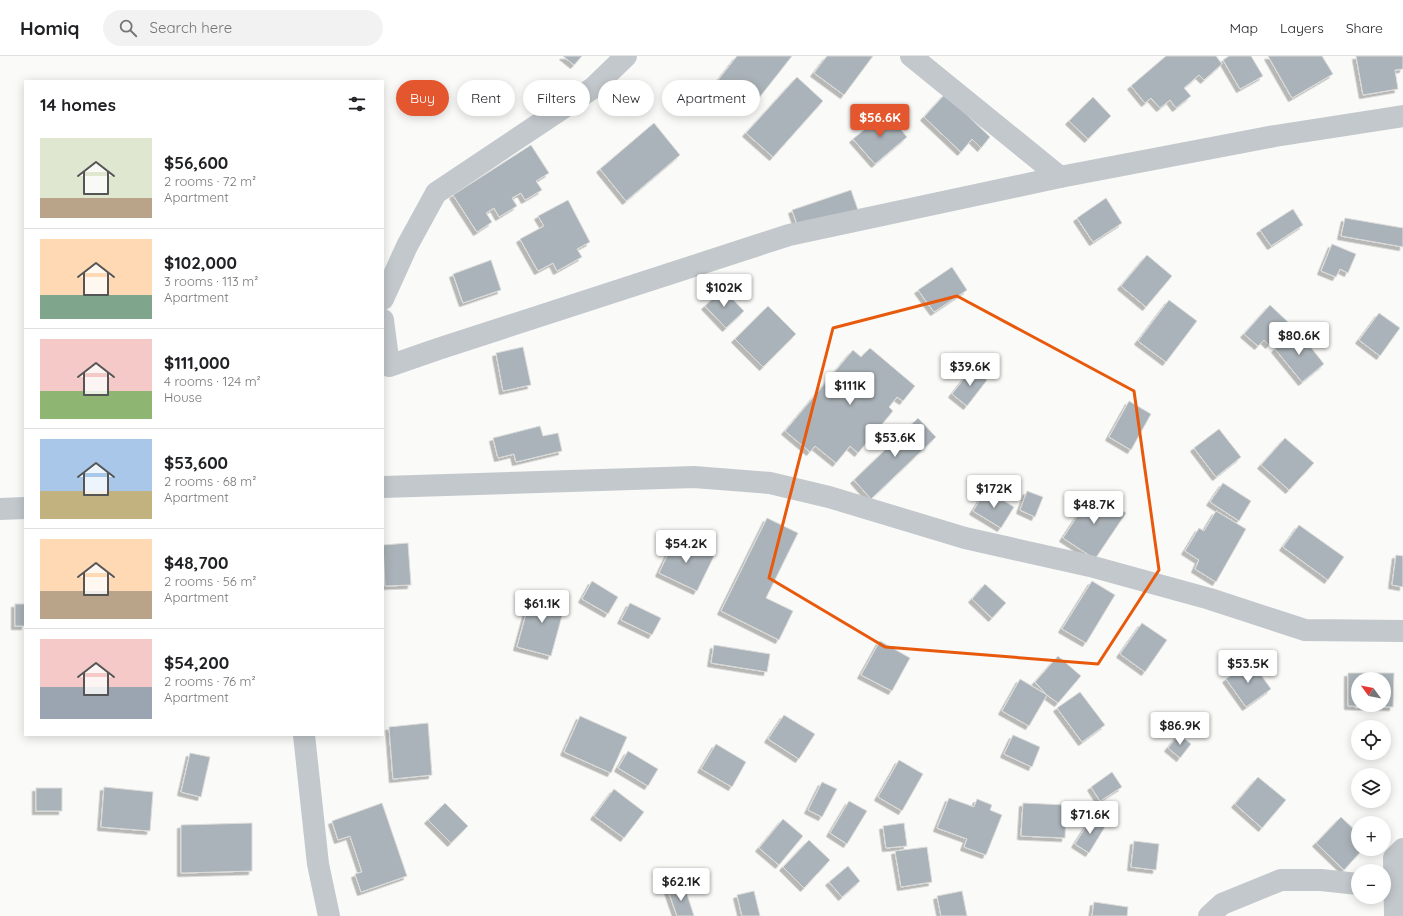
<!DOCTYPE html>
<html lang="en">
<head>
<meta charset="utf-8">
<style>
	:root { --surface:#fff; --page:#f2f2f2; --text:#202124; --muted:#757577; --line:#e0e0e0; --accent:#e4572e }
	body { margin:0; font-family:Quicksand,sans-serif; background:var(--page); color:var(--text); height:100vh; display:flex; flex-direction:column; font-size:15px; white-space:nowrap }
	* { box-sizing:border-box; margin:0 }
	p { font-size:13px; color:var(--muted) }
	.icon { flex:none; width:22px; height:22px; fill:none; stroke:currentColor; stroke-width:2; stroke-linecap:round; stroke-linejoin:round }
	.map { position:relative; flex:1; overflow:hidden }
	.side { position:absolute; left:24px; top:24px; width:360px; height:656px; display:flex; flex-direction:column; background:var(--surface); border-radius:0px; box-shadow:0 2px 10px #0003 }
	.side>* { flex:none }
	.guide { position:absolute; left:396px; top:24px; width:380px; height:36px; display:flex; gap:8px }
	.needle { width:26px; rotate:302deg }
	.controls { position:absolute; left:1351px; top:616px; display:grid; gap:8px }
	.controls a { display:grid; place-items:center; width:40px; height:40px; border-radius:50%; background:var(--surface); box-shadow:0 2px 10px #0003; font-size:20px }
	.price { position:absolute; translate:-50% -34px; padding:0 9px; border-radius:4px; background:#fff; color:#222; font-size:13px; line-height:26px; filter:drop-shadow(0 1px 2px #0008) }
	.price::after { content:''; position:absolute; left:50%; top:24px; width:12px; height:9px; margin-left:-6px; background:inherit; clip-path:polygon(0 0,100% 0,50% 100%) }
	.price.on { background:var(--accent); color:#fff }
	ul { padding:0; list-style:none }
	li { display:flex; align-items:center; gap:12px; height:100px; padding:0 16px }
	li+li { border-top:1px solid var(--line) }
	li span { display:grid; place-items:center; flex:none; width:112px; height:80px; border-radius:0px; color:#555 }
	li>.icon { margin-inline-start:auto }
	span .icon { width:48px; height:48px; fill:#fffc; stroke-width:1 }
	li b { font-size:17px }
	h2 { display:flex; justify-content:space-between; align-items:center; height:48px; padding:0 16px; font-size:17px }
	.tag { padding:0 14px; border-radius:18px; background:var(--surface); box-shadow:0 2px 10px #0003; font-size:14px; line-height:36px }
	.tag.on { background:var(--accent); color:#fff }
	header { display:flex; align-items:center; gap:24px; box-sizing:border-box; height:56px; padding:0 20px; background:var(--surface); border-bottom:1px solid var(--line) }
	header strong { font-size:19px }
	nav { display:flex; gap:22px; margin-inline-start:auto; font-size:14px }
	.search { width:280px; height:36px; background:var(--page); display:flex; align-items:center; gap:10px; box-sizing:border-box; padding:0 14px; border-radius:22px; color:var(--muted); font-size:15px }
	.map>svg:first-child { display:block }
	.building { fill:#aab3b9; stroke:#dcdcda; fill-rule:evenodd; filter:url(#shadow) }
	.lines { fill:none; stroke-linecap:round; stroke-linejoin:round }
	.minor { stroke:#c3c8cc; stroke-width:22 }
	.marked { fill:none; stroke:#e8590c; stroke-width:3; stroke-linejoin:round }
</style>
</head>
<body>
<header>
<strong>Homiq</strong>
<div class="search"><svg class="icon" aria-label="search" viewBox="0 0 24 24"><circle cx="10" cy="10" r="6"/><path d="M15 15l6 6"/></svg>Search here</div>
<nav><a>Map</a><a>Layers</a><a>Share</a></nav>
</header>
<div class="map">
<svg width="1403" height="860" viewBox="0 0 1403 860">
	<defs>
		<filter id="shadow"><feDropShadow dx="-3.5" dy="3.5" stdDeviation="0" flood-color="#0004"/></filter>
	</defs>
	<rect width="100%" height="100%" fill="#fafaf8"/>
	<g class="building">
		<polygon points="563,0 582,0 574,9"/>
		<polygon points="737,0 792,0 755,47 740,35 734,42 721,32 717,36 712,32"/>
		<polygon points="827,0 873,0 844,39 814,17"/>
		<polygon points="1166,0 1216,0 1222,8 1204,24 1199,19 1184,32 1191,40 1176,52 1170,44 1160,52 1151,42 1145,47 1131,30"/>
		<polygon points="1229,0 1251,0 1263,20 1240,33 1223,4"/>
		<polygon points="1268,0 1322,0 1333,18 1292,42"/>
		<polygon points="1356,0 1403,0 1403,13 1395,14 1398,33 1363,39"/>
		<polygon points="797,21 823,45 773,101 746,77"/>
		<polygon points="945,38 990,81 981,92 972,83 961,96 924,61"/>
		<polygon points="1093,41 1111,60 1088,83 1069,65"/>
		<polygon points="886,56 907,81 875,108 853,83"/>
		<polygon points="654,67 680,99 626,145 600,113"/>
		<polygon points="531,89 549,117 536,125 542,134 525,144 521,137 512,142 517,150 499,161 494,152 486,157 492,166 477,176 453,139"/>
		<polygon points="851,134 858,154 799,174 792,154"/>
		<polygon points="1106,142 1122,167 1093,186 1077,162"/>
		<polygon points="568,144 590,186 577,193 582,201 557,215 553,207 538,215 520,183 544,170 538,160"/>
		<polygon points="1293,153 1303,169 1271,190 1260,174"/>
		<polygon points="1345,162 1403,172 1403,191 1341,180"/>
		<polygon points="1332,188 1356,198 1348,217 1340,213 1336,221 1321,215"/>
		<polygon points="1147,199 1172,220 1146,251 1121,230"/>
		<polygon points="491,204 501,234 463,247 453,218"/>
		<polygon points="952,211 967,234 934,256 918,234"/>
		<polygon points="723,233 744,255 726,272 705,250"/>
		<polygon points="1169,244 1197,265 1166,306 1138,285"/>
		<polygon points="1270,249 1289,267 1269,289 1264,284 1258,290 1244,278"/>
		<polygon points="768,250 796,278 763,311 735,283"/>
		<polygon points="1379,257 1400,272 1380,300 1359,284"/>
		<polygon points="1297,274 1324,308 1302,326 1275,293"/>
		<polygon points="523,291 531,329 503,335 496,297"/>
		<polygon points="870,292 915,330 903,345 897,341 889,351 893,355 858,397 850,390 836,407 815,390 810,396 785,375 853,294 861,301"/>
		<polygon points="972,312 987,324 967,350 952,338"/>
		<polygon points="1129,345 1151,358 1131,394 1109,381"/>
		<polygon points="918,362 936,381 871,443 854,424"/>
		<polygon points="540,370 543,380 558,377 562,395 516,406 514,398 498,402 493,382"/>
		<polygon points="1219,373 1241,401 1216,421 1194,392"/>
		<polygon points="1285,382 1314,407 1289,434 1261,409"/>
		<polygon points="1223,427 1251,445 1239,465 1210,446"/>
		<polygon points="986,434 1014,451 1001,472 973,455"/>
		<polygon points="1027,435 1043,441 1035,461 1020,454"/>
		<polygon points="1093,436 1126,457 1095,503 1063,482"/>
		<polygon points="1216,455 1246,473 1216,526 1195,513 1199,504 1185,495 1199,472 1204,475"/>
		<polygon points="767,462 798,477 766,542 793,555 779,584 721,555"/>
		<polygon points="1299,469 1344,501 1328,524 1283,491"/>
		<polygon points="676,481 714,500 697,535 659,517"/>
		<polygon points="408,487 411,529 385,530 383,489"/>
		<polygon points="1396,499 1403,500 1403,531 1392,529"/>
		<polygon points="592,525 618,541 608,558 582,543"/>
		<polygon points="1092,525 1115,539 1086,587 1062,573"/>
		<polygon points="985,528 1006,547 992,562 972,543"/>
		<polygon points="532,536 566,545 551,600 517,591"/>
		<polygon points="630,547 661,562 652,579 621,564"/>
		<rect x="15" y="548" width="10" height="22"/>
		<polygon points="1142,567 1167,584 1145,616 1120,598"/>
		<polygon points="880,585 910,602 892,635 861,619"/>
		<polygon points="714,589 770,598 767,616 711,607"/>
		<polygon points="1058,600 1081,620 1058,647 1047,639 1035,626"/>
		<polygon points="1251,605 1271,633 1246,651 1226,623"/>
		<path d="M1348 617H1394L1393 651 1348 650ZM1358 623H1384V649H1358Z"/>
		<polygon points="1020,623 1047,639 1029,670 1002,655"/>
		<polygon points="1080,636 1105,669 1082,686 1057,652"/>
		<polygon points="784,659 815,678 799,703 768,683"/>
		<polygon points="580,660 627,681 611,717 564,696"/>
		<polygon points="428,667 432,719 393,723 389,671"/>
		<polygon points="1179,678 1191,688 1180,702 1168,692"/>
		<polygon points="1013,679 1040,691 1032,711 1004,698"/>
		<polygon points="716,688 746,706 732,731 701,713"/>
		<polygon points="628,695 658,713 648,730 618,712"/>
		<polygon points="190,697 210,701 201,741 181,736"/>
		<polygon points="899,704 923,718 902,755 878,741"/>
		<polygon points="1112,716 1122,731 1100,745 1091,731"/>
		<polygon points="1258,721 1286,744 1262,772 1235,748"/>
		<polygon points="822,726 837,733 822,761 808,754"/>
		<polygon points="104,731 153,736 150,775 101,771"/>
		<rect x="36" y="732" width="26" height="23"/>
		<polygon points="614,733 644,756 624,782 594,760"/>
		<polygon points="949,742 974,751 977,743 992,749 990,754 1002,759 986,799 964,791 967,783 937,772"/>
		<polygon points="849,745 867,755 847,788 830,777"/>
		<polygon points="382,747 407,820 361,836 355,818 362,816 350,780 338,784 332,765"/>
		<polygon points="445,747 468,770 451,787 428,764"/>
		<polygon points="1023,747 1066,749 1065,782 1021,780"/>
		<polygon points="1092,761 1106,769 1089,797 1075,788"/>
		<polygon points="1341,761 1358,777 1358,793 1363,793 1344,814 1316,787"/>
		<polygon points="783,763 803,780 779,809 759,792"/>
		<polygon points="252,767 252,815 181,817 181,769"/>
		<polygon points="904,767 907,790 886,792 883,770"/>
		<polygon points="809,784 830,804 804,832 783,811"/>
		<polygon points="1134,785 1159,788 1156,814 1131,811"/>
		<polygon points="927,791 932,826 901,831 895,795"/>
		<polygon points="848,810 860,825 842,841 829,826"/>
		<polygon points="684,829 694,860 677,860 668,834"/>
		<polygon points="754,835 760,860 742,860 737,839"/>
		<polygon points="962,835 967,860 941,860 937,840"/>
		<polygon points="1094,846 1128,851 1127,860 1092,860"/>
	</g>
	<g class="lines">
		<g class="minor">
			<polyline points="911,0 1060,121"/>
			<polyline points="383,243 407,190 436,137 593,32 626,0"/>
			<polyline points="383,264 389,310 438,293 789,179 1060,121 1275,80 1403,60"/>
			<polyline points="383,431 694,421 770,427 829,441 965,482 1090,510 1210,543 1305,574 1403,575"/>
			<polyline points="0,453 25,452"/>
			<polyline points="304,679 318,808 329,860"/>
			<polyline points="1209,860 1222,848 1281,824 1321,824 1358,828"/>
			<polyline points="1395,860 1394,802 1403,793"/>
		</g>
	</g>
	<path class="marked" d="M957 240 1134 335 1159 514 1098 608 885 591 769 522 833 272Z"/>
</svg>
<div class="controls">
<a><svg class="needle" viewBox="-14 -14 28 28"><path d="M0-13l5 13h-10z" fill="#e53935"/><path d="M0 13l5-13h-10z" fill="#757577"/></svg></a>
<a><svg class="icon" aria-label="locate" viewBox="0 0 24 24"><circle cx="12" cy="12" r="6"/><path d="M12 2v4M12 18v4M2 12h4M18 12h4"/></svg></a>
<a><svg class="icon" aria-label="layers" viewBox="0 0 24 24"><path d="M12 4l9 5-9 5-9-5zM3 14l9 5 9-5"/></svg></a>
<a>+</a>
<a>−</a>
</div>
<b class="price on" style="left:880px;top:82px">$56.6K</b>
<b class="price" style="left:724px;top:252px">$102K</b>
<b class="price" style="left:1299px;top:300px">$80.6K</b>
<b class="price" style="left:970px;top:331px">$39.6K</b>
<b class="price" style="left:850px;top:350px">$111K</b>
<b class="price" style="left:895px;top:402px">$53.6K</b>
<b class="price" style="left:994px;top:453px">$172K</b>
<b class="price" style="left:1094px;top:469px">$48.7K</b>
<b class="price" style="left:686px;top:508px">$54.2K</b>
<b class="price" style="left:542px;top:568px">$61.1K</b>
<b class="price" style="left:1248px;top:628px">$53.5K</b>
<b class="price" style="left:1180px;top:690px">$86.9K</b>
<b class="price" style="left:1090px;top:779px">$71.6K</b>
<b class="price" style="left:681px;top:846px">$62.1K</b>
<div class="guide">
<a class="tag on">Buy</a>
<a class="tag">Rent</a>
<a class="tag">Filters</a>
<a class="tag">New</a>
<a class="tag">Apartment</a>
</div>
<section class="side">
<h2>14 homes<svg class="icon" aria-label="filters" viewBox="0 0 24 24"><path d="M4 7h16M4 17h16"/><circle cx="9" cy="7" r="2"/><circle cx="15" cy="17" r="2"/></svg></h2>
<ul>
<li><span style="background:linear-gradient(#dfe7d0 75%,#b9a48a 0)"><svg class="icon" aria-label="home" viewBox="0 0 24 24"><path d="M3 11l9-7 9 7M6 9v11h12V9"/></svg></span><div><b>$56,600</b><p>2 rooms · 72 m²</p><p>Apartment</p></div></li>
<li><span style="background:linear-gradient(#ffd9b3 70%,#7fa58c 0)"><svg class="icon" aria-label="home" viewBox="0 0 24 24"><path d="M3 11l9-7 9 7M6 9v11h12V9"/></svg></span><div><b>$102,000</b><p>3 rooms · 113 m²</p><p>Apartment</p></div></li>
<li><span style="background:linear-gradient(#f6c9c9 65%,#8fb573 0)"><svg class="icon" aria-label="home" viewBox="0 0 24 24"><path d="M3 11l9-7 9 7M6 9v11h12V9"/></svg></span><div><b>$111,000</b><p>4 rooms · 124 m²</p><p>House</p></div></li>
<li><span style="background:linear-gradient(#a9c7e8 65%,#c2b280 0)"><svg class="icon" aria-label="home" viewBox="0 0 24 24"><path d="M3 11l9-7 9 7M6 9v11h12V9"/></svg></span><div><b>$53,600</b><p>2 rooms · 68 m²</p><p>Apartment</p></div></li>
<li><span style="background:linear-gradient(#ffd9b3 65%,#b9a48a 0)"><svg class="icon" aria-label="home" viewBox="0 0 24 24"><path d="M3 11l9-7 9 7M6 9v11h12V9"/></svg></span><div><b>$48,700</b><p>2 rooms · 56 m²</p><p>Apartment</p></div></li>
<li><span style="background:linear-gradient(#f6c9c9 60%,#9aa5b1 0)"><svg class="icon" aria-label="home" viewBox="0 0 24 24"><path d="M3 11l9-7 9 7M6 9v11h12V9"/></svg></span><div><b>$54,200</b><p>2 rooms · 76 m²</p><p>Apartment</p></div></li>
</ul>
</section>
</div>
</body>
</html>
